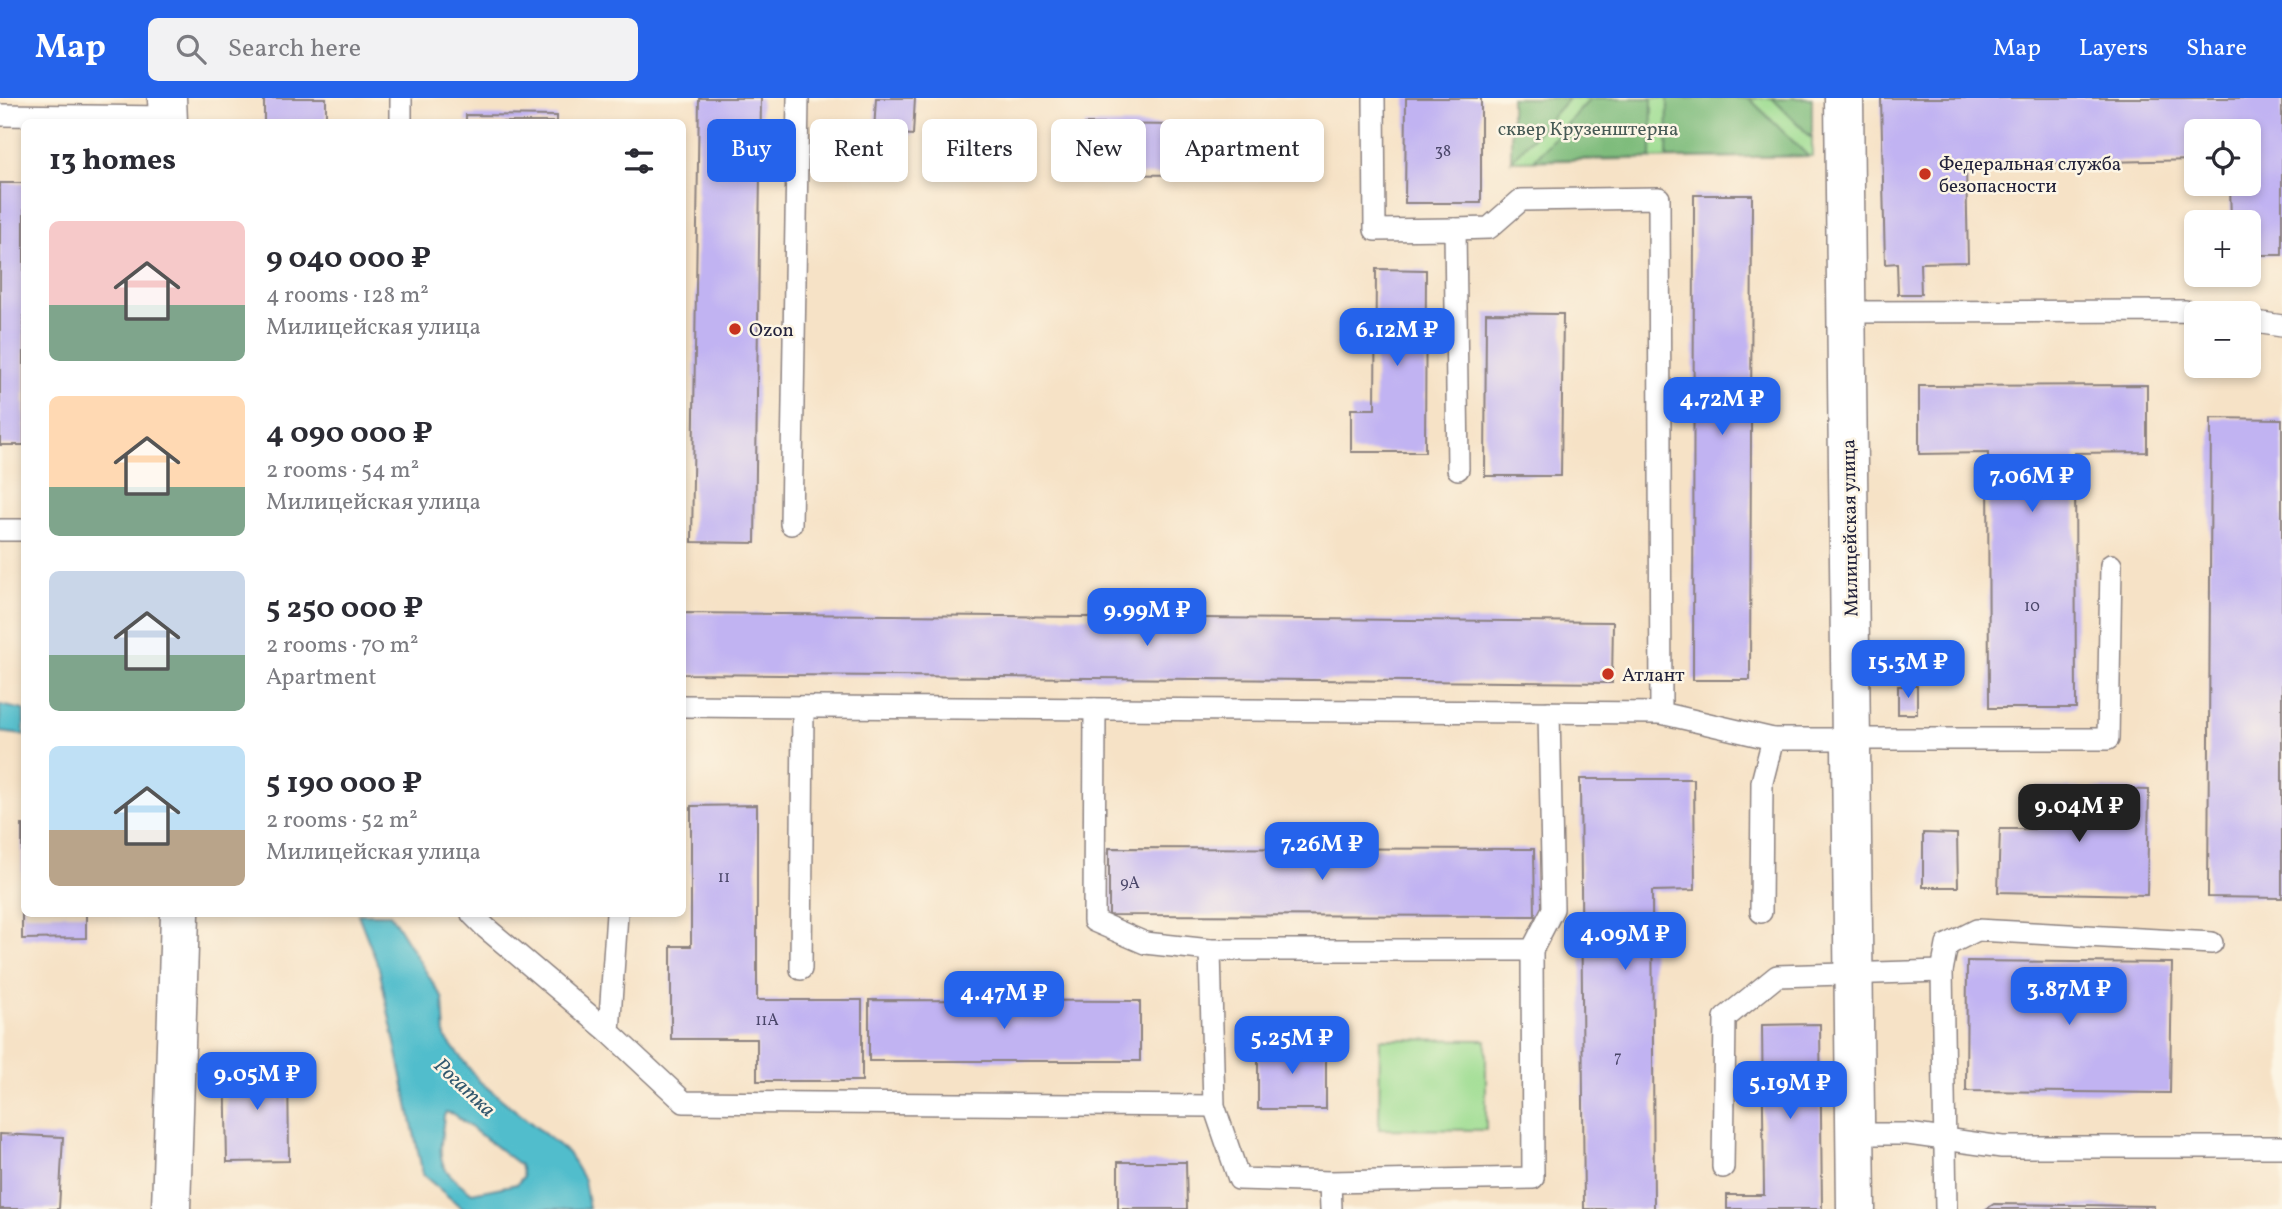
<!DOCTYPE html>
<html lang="en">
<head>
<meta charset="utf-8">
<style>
	:root { --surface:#fff; --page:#f2f2f3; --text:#2b2b33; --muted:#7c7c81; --accent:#2563eb }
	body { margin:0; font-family:Vollkorn,serif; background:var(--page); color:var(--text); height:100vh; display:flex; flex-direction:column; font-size:26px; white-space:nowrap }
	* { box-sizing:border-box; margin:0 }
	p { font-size:23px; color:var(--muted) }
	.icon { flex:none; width:38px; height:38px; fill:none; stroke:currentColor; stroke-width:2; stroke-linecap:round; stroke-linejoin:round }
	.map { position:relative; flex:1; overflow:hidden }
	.sheet { position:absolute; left:21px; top:21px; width:665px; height:798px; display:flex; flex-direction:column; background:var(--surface); border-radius:10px; box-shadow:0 4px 10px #0003 }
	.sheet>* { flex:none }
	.hud { position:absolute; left:707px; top:21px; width:665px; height:63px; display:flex; gap:14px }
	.controls { position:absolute; left:2184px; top:21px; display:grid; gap:14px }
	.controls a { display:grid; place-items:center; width:77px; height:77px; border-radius:10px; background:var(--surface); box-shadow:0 4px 10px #0003; font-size:35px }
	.price { position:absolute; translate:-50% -60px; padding:0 16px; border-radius:14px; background:var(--accent); color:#fff; font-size:23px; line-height:46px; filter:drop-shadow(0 2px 4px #0008) }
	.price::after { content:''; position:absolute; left:50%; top:42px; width:21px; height:16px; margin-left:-10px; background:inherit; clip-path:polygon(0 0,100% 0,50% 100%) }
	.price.current { background:#222; color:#fff }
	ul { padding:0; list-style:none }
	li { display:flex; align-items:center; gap:21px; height:175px; padding:0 28px }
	li span { display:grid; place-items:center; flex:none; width:196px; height:140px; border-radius:10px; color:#555 }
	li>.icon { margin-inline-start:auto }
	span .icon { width:84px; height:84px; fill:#fffc; stroke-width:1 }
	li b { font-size:30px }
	h2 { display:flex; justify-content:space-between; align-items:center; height:84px; padding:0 28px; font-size:30px }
	.tag { padding:0 24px; border-radius:10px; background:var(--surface); box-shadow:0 4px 10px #0003; font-size:24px; line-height:63px }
	.tag.current { background:var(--accent); color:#fff }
	header { display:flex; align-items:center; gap:42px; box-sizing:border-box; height:98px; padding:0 35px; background:var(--accent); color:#fff }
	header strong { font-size:33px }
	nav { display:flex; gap:38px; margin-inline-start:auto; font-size:24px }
	.search { width:490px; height:63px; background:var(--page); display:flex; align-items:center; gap:18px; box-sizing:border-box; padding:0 24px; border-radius:10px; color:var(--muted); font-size:26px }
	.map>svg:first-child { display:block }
	.green { fill:#9edd92; stroke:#608066; stroke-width:2 }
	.forest { fill:#7ebc7c; stroke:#506f5c; stroke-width:2 }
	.water { fill:#51bdcc; stroke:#3a7084; stroke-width:2; fill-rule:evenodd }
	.building { fill:#c1b3f2 }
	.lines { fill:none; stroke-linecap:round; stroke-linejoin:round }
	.service-casing { stroke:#8c8280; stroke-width:24 }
	.minor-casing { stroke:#8c8280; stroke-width:41 }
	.service { stroke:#fff; stroke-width:21 }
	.minor { stroke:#fff; stroke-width:38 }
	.poi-dot { fill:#c8321e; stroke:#fcf5e5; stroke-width:2.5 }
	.labels { text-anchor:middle; stroke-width:5; stroke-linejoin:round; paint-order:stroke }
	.number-label { font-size:16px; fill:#4a4669 }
	.park-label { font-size:19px; fill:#475a55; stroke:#fcf5e5 }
	.poi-label { font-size:19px; fill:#22223b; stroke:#fcf5e5; text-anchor:start }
	.street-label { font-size:19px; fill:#22223b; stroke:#fcf5e5 }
	.water-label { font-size:21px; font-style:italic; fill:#32586e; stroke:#fcf5e5 }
</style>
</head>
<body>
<header>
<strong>Map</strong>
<div class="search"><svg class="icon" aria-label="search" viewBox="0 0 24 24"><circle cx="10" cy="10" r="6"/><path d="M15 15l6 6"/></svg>Search here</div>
<nav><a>Map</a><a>Layers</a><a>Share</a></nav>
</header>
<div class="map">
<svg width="2282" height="1111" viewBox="0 0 2282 1111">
	<rect width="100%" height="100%" fill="#fcf5e5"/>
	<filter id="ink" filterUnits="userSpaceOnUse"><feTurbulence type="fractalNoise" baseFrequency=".0143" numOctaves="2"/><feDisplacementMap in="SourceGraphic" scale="14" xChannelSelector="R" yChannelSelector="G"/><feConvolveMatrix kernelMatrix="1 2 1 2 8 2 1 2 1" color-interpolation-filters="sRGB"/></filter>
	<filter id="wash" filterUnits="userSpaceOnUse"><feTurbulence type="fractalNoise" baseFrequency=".00686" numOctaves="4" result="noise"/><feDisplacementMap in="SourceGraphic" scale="28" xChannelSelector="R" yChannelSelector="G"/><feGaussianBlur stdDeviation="1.57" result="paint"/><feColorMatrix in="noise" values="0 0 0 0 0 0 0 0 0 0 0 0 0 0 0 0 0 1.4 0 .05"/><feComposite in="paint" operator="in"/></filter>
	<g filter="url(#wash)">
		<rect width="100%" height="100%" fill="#f6e2c6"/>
		<g class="green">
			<polygon points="1511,0 1812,0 1812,58 1511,63"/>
			<polygon points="1380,941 1486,942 1486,1032 1379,1031"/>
		</g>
		<g class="forest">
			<polygon points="1511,0 1569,0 1511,63"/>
			<polygon points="1591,0 1652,0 1651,60 1534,62"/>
			<polygon points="1668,0 1749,0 1808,58 1667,60"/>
			<polygon points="1772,0 1812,0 1812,40"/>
		</g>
		<g class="water">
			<polygon points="0,607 24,612 24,637 0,634"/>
			<path d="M358 816H390L443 901 445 939 479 983 568 1055 584 1082 589 1111H463L423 1077 379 870ZM446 1014 453 1016 520 1067 523 1079 517 1086 472 1095C434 1067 439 1063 444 1018Z"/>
		</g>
		<g id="blocks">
			<g class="building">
				<rect x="264" y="0" width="62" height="24"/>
				<polygon points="699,0 761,0 755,445 692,444"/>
				<polygon points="876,0 915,0 913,37 874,34"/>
				<polygon points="1406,0 1481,0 1481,105 1405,105"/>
				<polygon points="1881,0 2282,0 2282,157 2249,157 2249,124 2231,124 2230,86 2249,86 2249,33 2196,33 2196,62 1966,67 1968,164 1920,165 1921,196 1898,196 1897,165 1885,166"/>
				<polygon points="466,17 557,18 557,24 466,24"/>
				<polygon points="1085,26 1278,28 1278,78 1084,76"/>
				<rect x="0" y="85" width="24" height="262"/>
				<polygon points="1694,97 1752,97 1750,582 1693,582"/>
				<polygon points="1376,171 1426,172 1425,354 1351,354 1351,311 1375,311"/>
				<polygon points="1486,215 1563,216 1561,378 1485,378"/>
				<polygon points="2147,287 2147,354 2075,355 2076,610 1989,610 1988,355 1919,356 1919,288"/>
				<polygon points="2211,320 2282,321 2282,800 2208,799"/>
				<polygon points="682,515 1613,524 1612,585 682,576"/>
				<rect x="1898" y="588" width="19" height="28"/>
				<polygon points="1580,681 1694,681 1695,792 1652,793 1654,1111 1584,1111"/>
				<polygon points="2035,689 2149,692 2147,797 1998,794 2000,731 2034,731"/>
				<polygon points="757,707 757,902 862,902 862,983 757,983 757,941 671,941 671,848 691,848 691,708"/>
				<polygon points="22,727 24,727 24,816 86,816 86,840 22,841"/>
				<polygon points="1923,735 1957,736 1958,789 1923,789"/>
				<polygon points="1109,750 1534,751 1535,818 1109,817"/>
				<polygon points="1967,863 2172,865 2170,995 1966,993"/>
				<polygon points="869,902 1140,903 1140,963 869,963"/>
				<polygon points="1820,926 1822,1111 1727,1111 1727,1097 1764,1097 1762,927"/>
				<rect x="1258" y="945" width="68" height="66"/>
				<polygon points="288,965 289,1063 227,1064 225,966"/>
				<polygon points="0,1036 63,1039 59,1111 0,1111"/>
				<polygon points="1118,1064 1186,1064 1187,1111 1118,1111"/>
				<polygon points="1994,1106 2154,1108 2154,1111 1986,1111"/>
			</g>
		</g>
	</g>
	<g filter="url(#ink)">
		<use href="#blocks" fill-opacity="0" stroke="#8c8280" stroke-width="2"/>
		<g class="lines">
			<defs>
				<g id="service">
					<polyline points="1374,0 1375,132 1455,131 1458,371"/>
					<polyline points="0,17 168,19"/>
					<polyline points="401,24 401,0"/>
					<polyline points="1455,131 1489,130 1521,102 1659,100 1661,615"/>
					<polyline points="1846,214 2184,213 2200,215"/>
					<polyline points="2249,223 2282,228"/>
					<polyline points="791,426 798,0"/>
					<polyline points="0,432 24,432"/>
					<polyline points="682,608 1661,615 1773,641 2108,641 2111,467"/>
					<polyline points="1095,611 1094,823 1145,845 1210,852"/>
					<polyline points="1761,814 1762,684 1773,641"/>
					<polyline points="472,816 486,830 609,934 684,1004 1214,1008"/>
					<polyline points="1532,852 1210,852 1214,1008 1239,1081 1330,1084 1533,1080 1532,852 1553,811 1549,614"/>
					<polyline points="801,871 803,609"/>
					<polyline points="609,934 617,816"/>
					<polyline points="1855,1036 1908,1036 2002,1049 2282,1049"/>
					<polyline points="1723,1069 1725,920 1777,878 1942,873"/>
					<polyline points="1330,1084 1331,1111"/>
					<polyline points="1946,1111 1942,873 1947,847 1977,832 2212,845"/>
				</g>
				<g id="minor">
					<polyline points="167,0 168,24"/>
					<polyline points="1844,0 1856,1111"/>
					<polyline points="171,1111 180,816"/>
				</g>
			</defs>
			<use href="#service" class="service-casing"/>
			<use href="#minor" class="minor-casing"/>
			<use href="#service" class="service"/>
			<use href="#minor" class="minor"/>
		</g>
	</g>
	<g class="poi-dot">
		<circle cx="1925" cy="76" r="7"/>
		<circle cx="735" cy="231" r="7"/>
		<circle cx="1608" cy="576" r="7"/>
	</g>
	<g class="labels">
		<g class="number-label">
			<text x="1443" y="58">38</text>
			<text x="2032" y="513">10</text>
			<text x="724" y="784">11</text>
			<text x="1130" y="790">9А</text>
			<text x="767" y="927">11А</text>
			<text x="1618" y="964">7</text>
		</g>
		<g class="park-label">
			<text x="1588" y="37">сквер Крузенштерна</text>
		</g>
		<g class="poi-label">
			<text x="1939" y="72">Федеральная служба<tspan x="1939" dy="22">безопасности</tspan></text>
			<text x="749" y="238">Ozon</text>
			<text x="1622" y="583">Атлант</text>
		</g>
		<g class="street-label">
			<text transform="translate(1849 430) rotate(-91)" y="7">Милицейская улица</text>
		</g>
		<g class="water-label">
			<text transform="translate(465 989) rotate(43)" y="7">Рогатка</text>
		</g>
	</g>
</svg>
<div class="controls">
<a><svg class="icon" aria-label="locate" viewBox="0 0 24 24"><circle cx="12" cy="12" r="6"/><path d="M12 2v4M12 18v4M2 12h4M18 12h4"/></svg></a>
<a>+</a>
<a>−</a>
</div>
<b class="price" style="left:1397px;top:270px">6.12M ₽</b>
<b class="price" style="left:1722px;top:339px">4.72M ₽</b>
<b class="price" style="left:2032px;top:416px">7.06M ₽</b>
<b class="price" style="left:1147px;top:550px">9.99M ₽</b>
<b class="price" style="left:1908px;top:602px">15.3M ₽</b>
<b class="price current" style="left:2079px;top:746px">9.04M ₽</b>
<b class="price" style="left:1322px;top:784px">7.26M ₽</b>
<b class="price" style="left:1625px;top:874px">4.09M ₽</b>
<b class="price" style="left:2069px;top:929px">3.87M ₽</b>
<b class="price" style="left:1004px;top:933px">4.47M ₽</b>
<b class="price" style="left:1292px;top:978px">5.25M ₽</b>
<b class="price" style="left:257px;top:1014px">9.05M ₽</b>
<b class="price" style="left:1790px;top:1023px">5.19M ₽</b>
<div class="hud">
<a class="tag current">Buy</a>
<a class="tag">Rent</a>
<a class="tag">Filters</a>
<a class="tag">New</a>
<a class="tag">Apartment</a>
</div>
<section class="sheet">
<h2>13 homes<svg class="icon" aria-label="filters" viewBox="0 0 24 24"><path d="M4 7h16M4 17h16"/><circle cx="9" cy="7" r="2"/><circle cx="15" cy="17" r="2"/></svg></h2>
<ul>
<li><span style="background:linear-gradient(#f6c9c9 60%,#7fa58c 0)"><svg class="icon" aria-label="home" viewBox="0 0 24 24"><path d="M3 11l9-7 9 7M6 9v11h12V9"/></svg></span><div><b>9 040 000 ₽</b><p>4 rooms · 128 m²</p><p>Милицейская улица</p></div></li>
<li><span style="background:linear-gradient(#ffd9b3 65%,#7fa58c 0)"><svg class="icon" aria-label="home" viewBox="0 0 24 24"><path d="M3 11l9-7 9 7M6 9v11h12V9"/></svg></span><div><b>4 090 000 ₽</b><p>2 rooms · 54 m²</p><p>Милицейская улица</p></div></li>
<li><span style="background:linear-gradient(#c9d6e8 60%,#7fa58c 0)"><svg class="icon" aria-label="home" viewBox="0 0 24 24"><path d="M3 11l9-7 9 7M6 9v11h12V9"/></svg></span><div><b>5 250 000 ₽</b><p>2 rooms · 70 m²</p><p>Apartment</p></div></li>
<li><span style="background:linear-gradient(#bfe0f5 60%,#b9a48a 0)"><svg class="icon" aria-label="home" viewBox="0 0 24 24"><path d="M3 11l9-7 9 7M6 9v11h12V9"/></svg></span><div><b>5 190 000 ₽</b><p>2 rooms · 52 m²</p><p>Милицейская улица</p></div></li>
</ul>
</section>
</div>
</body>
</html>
